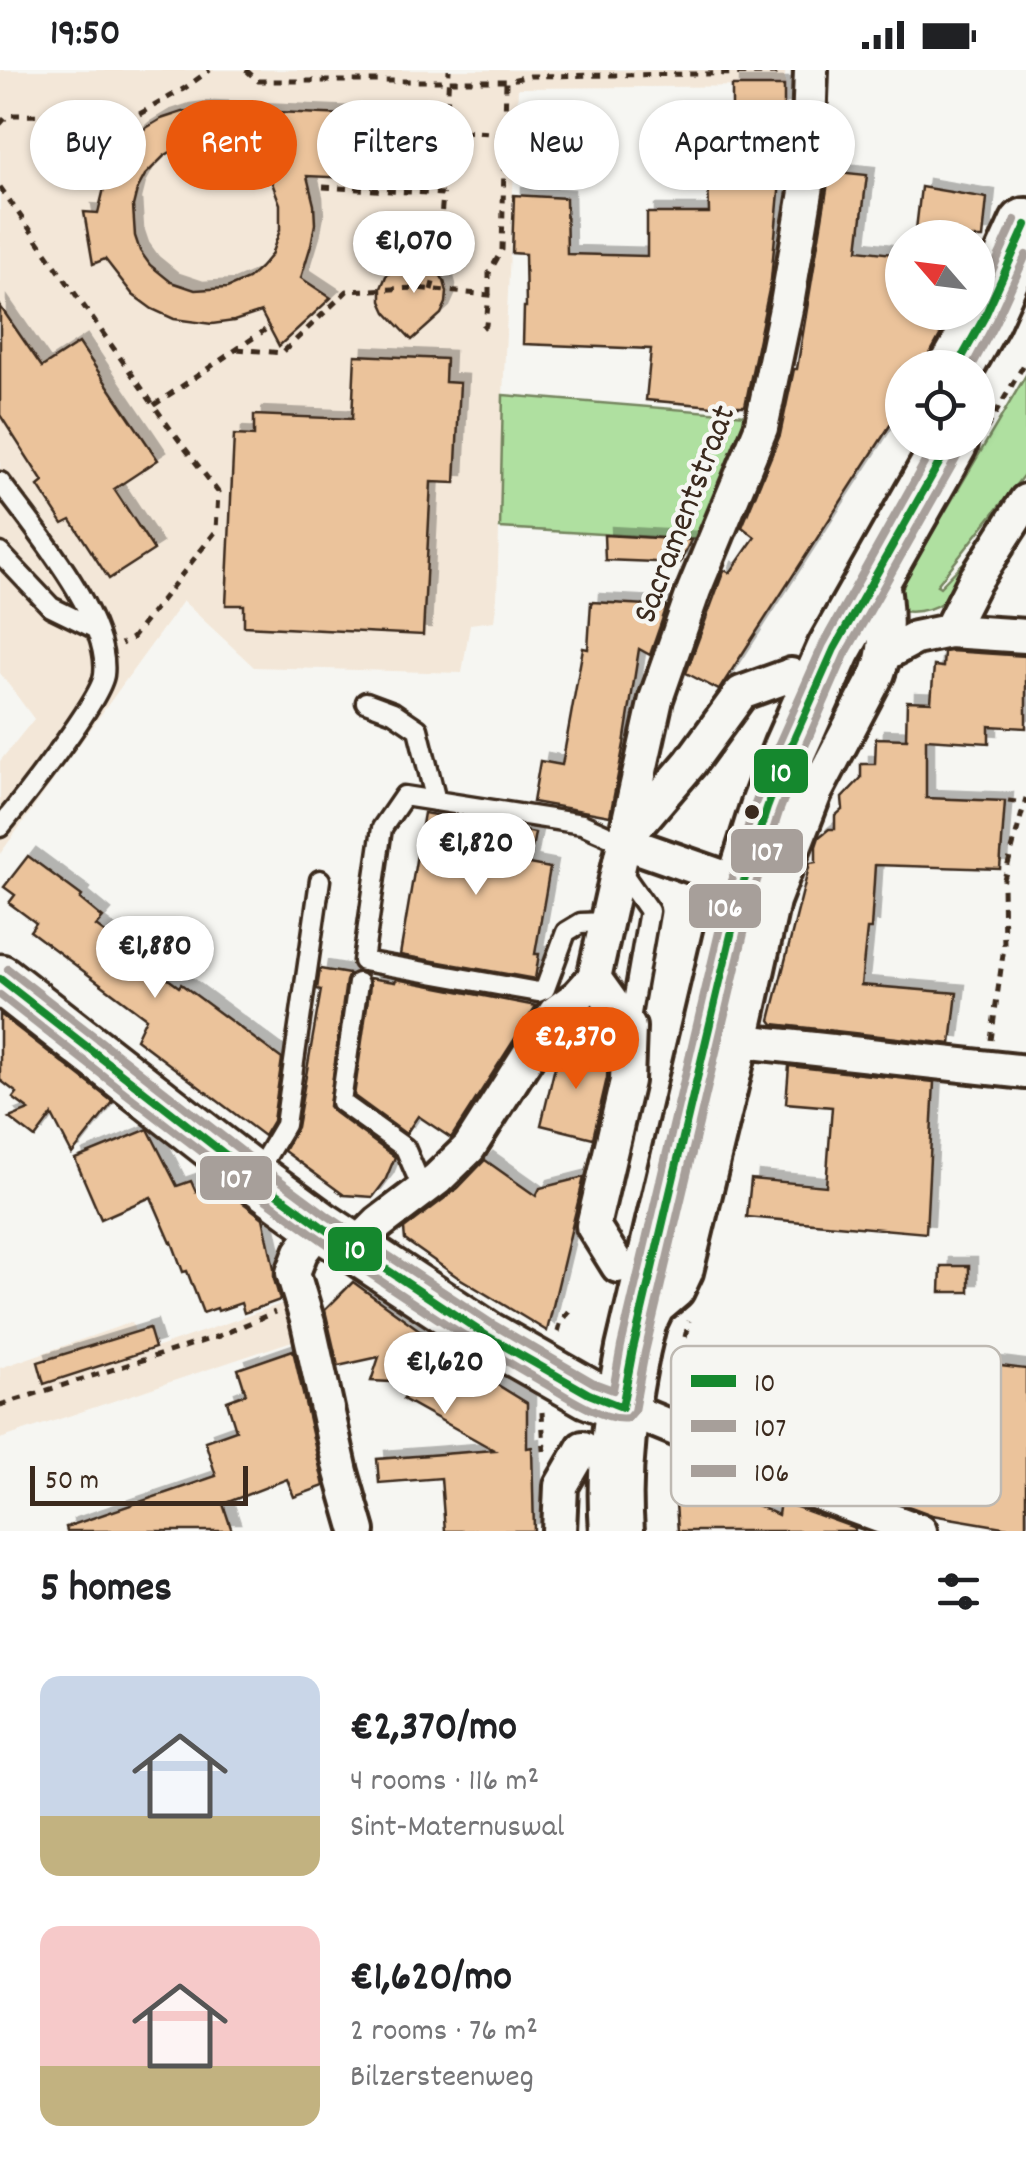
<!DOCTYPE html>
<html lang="en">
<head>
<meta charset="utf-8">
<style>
	:root { --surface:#fff; --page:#f6f6f6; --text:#202124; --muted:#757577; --accent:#ea580c }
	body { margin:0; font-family:Dekko,sans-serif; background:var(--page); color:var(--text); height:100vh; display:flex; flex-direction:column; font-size:38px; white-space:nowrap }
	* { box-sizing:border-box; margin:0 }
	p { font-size:32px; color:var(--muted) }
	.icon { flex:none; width:55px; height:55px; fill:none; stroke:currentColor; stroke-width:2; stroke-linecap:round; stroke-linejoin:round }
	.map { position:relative; height:1461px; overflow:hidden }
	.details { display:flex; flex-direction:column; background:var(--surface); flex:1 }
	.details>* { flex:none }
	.guide { position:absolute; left:30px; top:30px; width:968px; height:90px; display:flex; gap:20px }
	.needle { width:65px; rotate:298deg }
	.tools { position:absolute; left:885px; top:150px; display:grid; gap:20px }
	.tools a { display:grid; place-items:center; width:110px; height:110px; border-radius:50%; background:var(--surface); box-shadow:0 2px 8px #0004; font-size:50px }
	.scale { position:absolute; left:30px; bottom:25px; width:218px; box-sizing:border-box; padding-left:10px; border:5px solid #3b2a1e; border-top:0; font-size:28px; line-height:35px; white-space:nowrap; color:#3b2a1e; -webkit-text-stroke:8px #f6f6f2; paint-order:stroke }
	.price { position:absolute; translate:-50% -85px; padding:0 22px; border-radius:35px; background:#fff; color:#222; font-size:32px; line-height:65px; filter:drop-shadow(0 2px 5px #0008) }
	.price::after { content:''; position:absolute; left:50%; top:60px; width:30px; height:22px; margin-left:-15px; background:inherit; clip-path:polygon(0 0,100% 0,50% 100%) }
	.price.on { background:var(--accent); color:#fff }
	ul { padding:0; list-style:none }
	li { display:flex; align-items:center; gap:30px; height:250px; padding:0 40px }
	li span { display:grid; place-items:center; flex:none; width:280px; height:200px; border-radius:20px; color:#555 }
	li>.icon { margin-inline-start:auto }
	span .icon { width:120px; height:120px; fill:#fffc; stroke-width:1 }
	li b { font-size:42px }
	h2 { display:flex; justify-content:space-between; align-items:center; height:120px; padding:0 40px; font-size:42px }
	.tag { padding:0 35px; border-radius:45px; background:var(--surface); box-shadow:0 2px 8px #0004; font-size:35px; line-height:90px }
	.tag.on { background:var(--accent); color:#fff }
	.status { display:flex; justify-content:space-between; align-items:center; height:70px; padding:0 50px; background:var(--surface); direction:ltr }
	.status svg { height:28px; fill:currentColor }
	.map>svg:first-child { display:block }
	.built { fill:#f3e7d8 }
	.green { fill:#afe0a0; stroke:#75855f; stroke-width:2.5 }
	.building { fill:#ebc39b; stroke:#3b2a1e; stroke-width:2.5; fill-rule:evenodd; filter:url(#shadow) }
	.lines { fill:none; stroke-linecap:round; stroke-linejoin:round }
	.lane-casing { stroke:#3b2a1e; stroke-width:25 }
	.street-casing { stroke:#3b2a1e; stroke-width:40 }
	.secondary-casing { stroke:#3b2a1e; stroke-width:55 }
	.primary-casing { stroke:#3b2a1e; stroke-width:60 }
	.path { stroke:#3b2a1e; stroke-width:5; stroke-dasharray:8 8; stroke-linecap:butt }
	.lane { stroke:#f6f6f2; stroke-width:18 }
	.street { stroke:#f6f6f2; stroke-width:32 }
	.secondary { stroke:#f6f6f2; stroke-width:48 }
	.primary { stroke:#f6f6f2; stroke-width:52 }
	.bus-1-casing { stroke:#f6f6f2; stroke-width:15 }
	.bus-2-casing { stroke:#f6f6f2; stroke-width:15 }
	.bus-3-casing { stroke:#f6f6f2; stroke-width:15 }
	.bus-1 { stroke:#15882e; stroke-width:8 }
	.bus-2 { stroke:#a79f9a; stroke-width:8 }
	.bus-3 { stroke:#a79f9a; stroke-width:8 }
	.bus-dot { fill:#3b2a1e; stroke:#f6f6f2; stroke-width:4 }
	.labels { text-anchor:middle; stroke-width:9; stroke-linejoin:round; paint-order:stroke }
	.street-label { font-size:35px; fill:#3b2a1e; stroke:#f6f6f2 }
	.key { fill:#f6f6f2; stroke:#beb9b2; stroke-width:2.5 }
	.key-label { font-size:28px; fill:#3b2a1e }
	.line-badge { stroke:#f6f6f2; stroke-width:4 }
	.badge-label { font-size:28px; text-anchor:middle; font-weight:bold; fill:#fff }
</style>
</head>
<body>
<div class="status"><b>19:50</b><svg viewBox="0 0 49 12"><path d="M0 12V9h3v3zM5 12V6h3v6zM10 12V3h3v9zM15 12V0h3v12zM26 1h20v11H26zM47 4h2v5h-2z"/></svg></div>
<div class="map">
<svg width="1026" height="1461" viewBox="0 0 1026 1461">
	<defs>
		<filter id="shadow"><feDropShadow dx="8" dy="-8" stdDeviation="0" flood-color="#0004"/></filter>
	</defs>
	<rect width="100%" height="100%" fill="#f6f6f2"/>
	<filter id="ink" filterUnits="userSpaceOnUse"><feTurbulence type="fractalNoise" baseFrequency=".01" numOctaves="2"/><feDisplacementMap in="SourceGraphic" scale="20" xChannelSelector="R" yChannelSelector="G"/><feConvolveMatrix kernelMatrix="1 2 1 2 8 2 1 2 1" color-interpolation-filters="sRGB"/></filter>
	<g filter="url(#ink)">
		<g class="built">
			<polygon points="0,0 785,0 785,16 518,18 503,325 497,528 494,551 470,554 462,603 254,597 183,531 0,784 0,691 34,649 0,603"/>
			<polygon points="287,1232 295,1270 0,1369 0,1298 132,1252 141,1283"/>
		</g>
		<g class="green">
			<path d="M1026 305V402L937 515 940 517 968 488 974 492C953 524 942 546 900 541L897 533 908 504Z"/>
			<polygon points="503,325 747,345 703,470 500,458"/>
		</g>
		<g class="building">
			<polygon points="732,16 784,16 784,40 732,41"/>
			<path d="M206 39 420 48 418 111 307 106 314 135 315 154 311 175 301 208 331 228 279 276 261 242 234 251 212 254 174 249 152 239 133 225 105 189 93 194 84 142 98 143 107 106 124 77 141 61 161 49 182 42ZM218 67 217 103 269 105 280 134V160L271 185 260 198 248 209 227 218 195 220 171 212 150 195 140 181 135 166 133 136 137 120 145 105 164 86 179 77Z"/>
			<polygon points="781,100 771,210 745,336 713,336 646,330 651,279 523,274 524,237 526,237 525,184 512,183 514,125 566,128 567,184 647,186 647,143 709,143 708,107 741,107 742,101"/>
			<polygon points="828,101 867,105 858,180 902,185 902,242 953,242 922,298 902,298 902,333 889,357 719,620 686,603 724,500 730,503 755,467 742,457 780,365 794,299 797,299 827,119"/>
			<polygon points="921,117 987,128 983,168 915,168"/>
			<polygon points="410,191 428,194 438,201 444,211 447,222 446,233 441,244 412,270 386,242 381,231 381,218 386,206 400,194"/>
			<polygon points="0,236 42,297 79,273 158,390 114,419 154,480 109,509 71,450 63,454 38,416 43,412 0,345"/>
			<polygon points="355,285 446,289 445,312 460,313 455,413 431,412 423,565 244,556 244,535 226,535 234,365 254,366 254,345 352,349"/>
			<polygon points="604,465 691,470 680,493 605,490"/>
			<polygon points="591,532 667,536 650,585 639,579 624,674 610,746 533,732 540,691 562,695 583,578 588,579"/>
			<polygon points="950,581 1026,586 1026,658 989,656 989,673 926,669 926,728 1005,731 1000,799 875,795 871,859 867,859 861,915 957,923 951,974 773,954 770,950 810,793 816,792 816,776 819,767 829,759 835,759 835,746 843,739 842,728 861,708 861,694 875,694 876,668 908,669 906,668 907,631 931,632 934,596 943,597 944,582"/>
			<polygon points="424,743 535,763 529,794 550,798 535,884 539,884 535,909 400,885"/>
			<polygon points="28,786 82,826 80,829 103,848 96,856 179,917 181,914 282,989 273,1051 264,1066 136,969 146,948 30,861 36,853 9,833 15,825 4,817"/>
			<polygon points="320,899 349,904 346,911 329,1036 334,1042 395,1087 385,1111 373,1127 344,1125 284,1081 297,1057 321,920 317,919"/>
			<polygon points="369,908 395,912 396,909 536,936 451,1068 418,1046 406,1064 354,1026 370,915"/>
			<polygon points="0,944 113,1032 72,1084 52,1045 35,1068 9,1048 29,1040 13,1028 17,1023 0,1010"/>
			<polygon points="560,976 608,987 607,1008 593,1068 541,1055"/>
			<polygon points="789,996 934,1012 926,1163 747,1147 751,1109 826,1116 832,1037 786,1033"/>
			<polygon points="148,1059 177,1116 191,1111 196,1122 217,1113 263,1148 274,1198 274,1209 280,1230 244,1243 241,1233 218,1241 217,1238 203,1243 187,1201 183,1202 172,1172 171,1173 151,1127 101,1149 75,1089"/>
			<polygon points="485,1090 536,1126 540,1118 584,1107 547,1261 456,1206 405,1170 404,1159 458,1118"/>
			<polygon points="941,1196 969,1196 969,1222 940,1222"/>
			<polygon points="353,1212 443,1277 441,1280 527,1333 527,1378 532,1377 534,1461 445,1461 441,1408 379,1413 377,1389 494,1380 403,1329 415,1313 371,1311 379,1287 338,1296 325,1240"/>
			<polygon points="149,1258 155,1278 44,1314 38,1292"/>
			<polygon points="293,1280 324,1416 294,1427 287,1409 223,1434 232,1461 67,1461 66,1457 216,1406 205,1371 236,1360 227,1331 246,1324 238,1299"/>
			<polygon points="714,1289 803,1310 796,1341 907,1349 909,1348 910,1330 979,1337 984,1294 1026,1299 1026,1461 932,1445 787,1391 702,1348 707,1338 702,1337"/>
			<polygon points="694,1406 778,1445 780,1431 855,1458 855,1461 678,1461 675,1420"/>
		</g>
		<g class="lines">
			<defs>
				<g id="lane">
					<path d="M0 412C33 457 111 548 104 605 101 630 20 733 0 757"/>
					<polyline points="0,483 51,537 94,558"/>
					<polyline points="366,632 393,642 418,659 436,731 582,754 623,772"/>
					<polyline points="436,731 404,726 382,758 363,891 538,922 545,919 566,862 581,853 606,852"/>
					<polyline points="618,797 649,841 629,955"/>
					<polyline points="358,913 341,1032 405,1078 423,1120"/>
					<polyline points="256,1104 285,1055 320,810"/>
				</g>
				<g id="street">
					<polyline points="949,561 974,512 1026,431"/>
					<polyline points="885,584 915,568 949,561 1026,566"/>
					<polyline points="626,768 690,693 741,623 791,605"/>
					<polyline points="623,772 743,814"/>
					<polyline points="594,908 629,957 627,1011 593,1156 618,1196"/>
					<polyline points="742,971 1026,1002"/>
					<polyline points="321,1156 301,1182 293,1203 308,1253 341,1402 358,1461"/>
					<polyline points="354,1178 379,1153 437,1109 469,1078 555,943 577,927 594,908 656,629 694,520 761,358 787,234 807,116 811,0"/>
					<path d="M647 1259 657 1238 677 1221 686 1202 742 971 773 831 815 723 878 603C889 575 887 531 880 502"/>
					<polyline points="622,1337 695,1367 779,1409 920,1461"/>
					<polyline points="559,1461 561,1416 583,1378"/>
				</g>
				<polyline id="secondary" points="0,909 254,1107 321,1156 487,1266 589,1324 622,1337"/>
				<g id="primary">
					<polyline points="956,298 984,248 1026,155"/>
					<path d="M617 1461C612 1397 621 1341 633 1279L743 814 767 738 790 678 834 579 951 372"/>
				</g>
			</defs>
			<use href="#lane" class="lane-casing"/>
			<use href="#street" class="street-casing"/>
			<use href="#secondary" class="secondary-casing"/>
			<use href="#primary" class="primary-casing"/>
			<g class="path">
				<polyline points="246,0 258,11 506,11 530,6 783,3"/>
				<polyline points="0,54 8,45 136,46 185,18 210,0"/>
				<polyline points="447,60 504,64"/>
				<polyline points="0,117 169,357 218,422 216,461 132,568 121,574"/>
				<polyline points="323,117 443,124 449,0"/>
				<polyline points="431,220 437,197 443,124"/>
				<polyline points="489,225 489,203 502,180 506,12"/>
				<polyline points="237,279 282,283 347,221 416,218 489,225 486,255 477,262"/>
				<polyline points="154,335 265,260"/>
				<polyline points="987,358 1026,291"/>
				<polyline points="1008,731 1024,733"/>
				<polyline points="991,970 1004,877 1003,813 1026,728"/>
				<polyline points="558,1262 561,1251 571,1239"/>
				<polyline points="685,1267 689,1251"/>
				<polyline points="0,1335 219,1266 275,1242"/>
				<polyline points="542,1342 544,1381"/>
			</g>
			<use href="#lane" class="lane"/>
			<use href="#street" class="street"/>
			<use href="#secondary" class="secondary"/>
			<use href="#primary" class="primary"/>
			<defs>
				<g id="bus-1">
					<polyline points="956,298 984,248 1026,155"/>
					<polyline points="0,909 254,1107 321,1156 487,1266 589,1324 622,1337 633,1279 743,814 767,738 790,678 834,579 951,372"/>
				</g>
				<g id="bus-2">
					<polyline points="971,298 995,253 1026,185"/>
					<path d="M0 925C174 1061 346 1200 539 1310 560 1322 604 1353 628 1348L634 1341 645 1282 755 817 779 742 802 683 845 585 962 378"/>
				</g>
				<g id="bus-3">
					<polyline points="978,232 1015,150"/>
					<polyline points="8,899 262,1097 328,1146 494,1255 594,1313 613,1320 621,1276 731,811 755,734 779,673 823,574 936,372"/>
				</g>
			</defs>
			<use href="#bus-1" class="bus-1-casing"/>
			<use href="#bus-2" class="bus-2-casing"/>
			<use href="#bus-3" class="bus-3-casing"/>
			<use href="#bus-1" class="bus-1"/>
			<use href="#bus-2" class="bus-2"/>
			<use href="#bus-3" class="bus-3"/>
		</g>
	</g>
	<circle class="bus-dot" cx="752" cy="742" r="9"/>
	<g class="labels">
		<g class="street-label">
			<text transform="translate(682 443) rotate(-69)" y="12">Sacramentstraat</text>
		</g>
	</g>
	<rect x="671" y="1276" width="330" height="160" rx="15" class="key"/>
	<rect x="691" y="1305" width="45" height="12" fill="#15882e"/>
	<rect x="691" y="1350" width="45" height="12" fill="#a79f9a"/>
	<rect x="691" y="1395" width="45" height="12" fill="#a79f9a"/>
	<g class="key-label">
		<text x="754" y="1321">10</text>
		<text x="754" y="1366">107</text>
		<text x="754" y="1411">106</text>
	</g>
	<g class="line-badge">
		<rect x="752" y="677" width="58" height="48" rx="10" fill="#15882e"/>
		<rect x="729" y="757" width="76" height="48" rx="10" fill="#a79f9a"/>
		<rect x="687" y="812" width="76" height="48" rx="10" fill="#a79f9a"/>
		<rect x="198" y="1084" width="76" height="48" rx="10" fill="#a79f9a"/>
		<rect x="326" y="1155" width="58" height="48" rx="10" fill="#15882e"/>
	</g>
	<g class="badge-label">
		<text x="781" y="711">10</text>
		<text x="767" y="790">107</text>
		<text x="725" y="846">106</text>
		<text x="236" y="1117">107</text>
		<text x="355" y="1188">10</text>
	</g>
</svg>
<div class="tools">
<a><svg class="needle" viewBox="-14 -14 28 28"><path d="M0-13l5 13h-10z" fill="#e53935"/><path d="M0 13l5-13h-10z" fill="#757577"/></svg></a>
<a><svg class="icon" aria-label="locate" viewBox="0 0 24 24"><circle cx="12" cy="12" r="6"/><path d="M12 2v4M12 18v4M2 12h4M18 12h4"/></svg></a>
</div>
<div class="scale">50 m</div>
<b class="price" style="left:414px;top:226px">€1,070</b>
<b class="price" style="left:476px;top:828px">€1,820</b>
<b class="price" style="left:155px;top:931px">€1,880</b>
<b class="price on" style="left:576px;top:1022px">€2,370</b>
<b class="price" style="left:445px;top:1347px">€1,620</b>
<div class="guide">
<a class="tag">Buy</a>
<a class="tag on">Rent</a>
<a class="tag">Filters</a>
<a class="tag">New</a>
<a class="tag">Apartment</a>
</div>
</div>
<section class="details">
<h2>5 homes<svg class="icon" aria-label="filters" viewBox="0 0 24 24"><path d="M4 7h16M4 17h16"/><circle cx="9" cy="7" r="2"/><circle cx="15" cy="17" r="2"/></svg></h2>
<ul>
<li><span style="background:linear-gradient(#c9d6e8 70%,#c2b280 0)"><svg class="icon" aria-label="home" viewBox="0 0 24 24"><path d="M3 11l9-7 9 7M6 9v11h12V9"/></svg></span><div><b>€2,370/mo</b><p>4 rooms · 116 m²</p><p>Sint-Maternuswal</p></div></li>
<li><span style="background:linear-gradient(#f6c9c9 70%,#c2b280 0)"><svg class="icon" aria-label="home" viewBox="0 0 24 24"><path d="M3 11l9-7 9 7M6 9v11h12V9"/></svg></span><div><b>€1,620/mo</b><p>2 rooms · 76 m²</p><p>Bilzersteenweg</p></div></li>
</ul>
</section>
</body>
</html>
